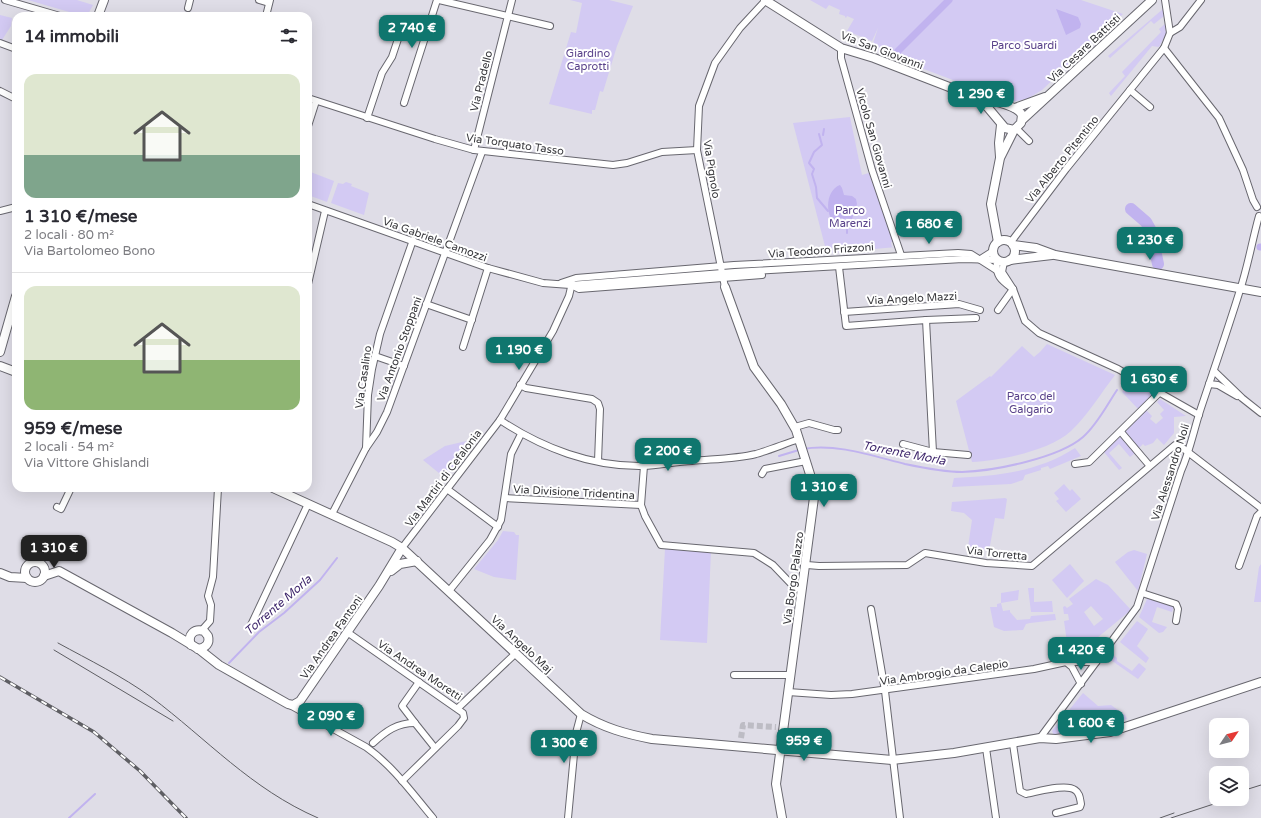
<!DOCTYPE html>
<html lang="it">
<head>
<meta charset="utf-8">
<style>
	:root { --surface:#fff; --page:#f2f2f3; --text:#2b2b33; --muted:#7c7c81; --line:#e1e1e2; --accent:#0f766e }
	body { margin:0; font-family:"Varela Round",sans-serif; background:var(--page); color:var(--text); height:100vh; display:flex; flex-direction:column; font-size:15px; white-space:nowrap }
	* { box-sizing:border-box; margin:0 }
	p { font-size:13px; color:var(--muted) }
	.icon { flex:none; width:22px; height:22px; fill:none; stroke:currentColor; stroke-width:2; stroke-linecap:round; stroke-linejoin:round }
	.map { position:relative; flex:1; overflow:hidden }
	.panel { position:absolute; left:12px; top:12px; width:300px; height:480px; display:flex; flex-direction:column; background:var(--surface); border-radius:12px; box-shadow:0 4px 16px #0002 }
	.panel>* { flex:none }
	.needle { width:26px; rotate:55deg }
	.fabs { position:absolute; left:1209px; top:718px; display:grid; gap:8px }
	.fabs a { display:grid; place-items:center; width:40px; height:40px; border-radius:8px; background:var(--surface); box-shadow:0 4px 16px #0002; font-size:20px }
	.price { position:absolute; translate:-50% -34px; padding:0 9px; border-radius:8px; background:var(--accent); color:#fff; font-size:13px; line-height:26px; filter:drop-shadow(0 1px 2px #0008) }
	.price::after { content:''; position:absolute; left:50%; top:24px; width:12px; height:9px; margin-left:-6px; background:inherit; clip-path:polygon(0 0,100% 0,50% 100%) }
	.price.active { background:#222; color:#fff }
	ul { padding:0; list-style:none }
	li { display:grid; align-content:center; gap:8px; height:212px; padding:0 12px }
	li+li { border-top:1px solid var(--line) }
	li span { display:grid; place-items:center; height:124px; border-radius:12px; color:#555 }
	li>.icon { margin-inline-start:auto }
	span .icon { width:72px; height:72px; fill:#fffc; stroke-width:1 }
	li b { font-size:17px }
	h2 { display:flex; justify-content:space-between; align-items:center; height:48px; padding:0 12px; font-size:17px }
	.map>svg:first-child { display:block }
	.green { fill:#d3caf3; fill-rule:evenodd }
	.water { fill:#c1b3ef }
	.lines { fill:none; stroke-linecap:round; stroke-linejoin:round }
	.stream { stroke:#c1b3ef; stroke-width:2 }
	.canal { stroke:#c1b3ef; stroke-width:7 }
	.river { stroke:#c1b3ef; stroke-width:12 }
	.street-tunnel { stroke:#bdbcc4; stroke-width:6; stroke-dasharray:6 3; stroke-linecap:butt }
	.street-casing { stroke:#68676f; stroke-width:8 }
	.secondary-casing { stroke:#68676f; stroke-width:10 }
	.street { stroke:#fff; stroke-width:6 }
	.secondary { stroke:#fff; stroke-width:8 }
	.tram { stroke:#5e5e63; stroke-width:1 }
	.rail-casing { stroke:#5e5e63; stroke-width:3.5 }
	.rail { stroke:#fff; stroke-width:2; stroke-dasharray:6; stroke-linecap:butt }
	.labels { text-anchor:middle; stroke-width:4; stroke-linejoin:round; paint-order:stroke }
	.park-label { font-size:11px; fill:#59428a; stroke:#fff }
	.street-label { font-size:11px; fill:#36363a; stroke:#fff }
	.water-label { font-size:12px; font-style:italic; fill:#40286d; stroke:#fff }
</style>
</head>
<body>
<div class="map">
<svg width="1261" height="818" viewBox="0 0 1261 818">
	<rect width="100%" height="100%" fill="#dfdde7"/>
	<g class="green">
		<polygon points="28,0 77,0 93,5 87,16 83,16"/>
		<polygon points="570,0 609,0 633,6 617,46 603,92 600,91 595,110 592,110 592,114 549,104 571,32 576,33 582,3"/>
		<polygon points="810,0 1081,0 1123,14 1042,90 1027,99 1011,102 871,49 878,28 872,41 847,31 854,19 847,16 846,18 845,17 845,16 839,14 840,10 829,5 826,9"/>
		<polygon points="1163,9 1164,16 1154,24 1151,21 1110,58 1108,56"/>
		<polygon points="0,15 12,18 11,26 2,40 0,40"/>
		<polygon points="1165,24 1166,34 1159,47 1152,46 1111,96 1109,93 1125,76 1122,72 1161,32 1159,29"/>
		<polygon points="850,117 862,175 869,173 894,242 891,242 892,247 896,247 831,253 830,251 826,250 793,123"/>
		<polygon points="308,171 334,181 327,202 308,195"/>
		<polygon points="346,182 352,184 351,186 369,193 364,215 331,203 338,183 343,184"/>
		<path d="M1047 344 1115 375C1101 393 1088 415 1071 431 1049 451 1002 460 972 462L956 401 990 376 991 377 1022 346 1034 357 1040 352Z"/>
		<polygon points="1130,382 1154,395 1139,410 1122,392"/>
		<polygon points="1160,399 1186,416 1174,417 1174,433 1164,445 1157,438 1153,443 1145,446 1143,444 1138,449 1125,432 1146,410 1152,416 1150,419 1156,424 1163,418 1160,414 1164,410 1157,402"/>
		<polygon points="1121,436 1135,453 1130,457 1119,444 1109,453 1122,468 1119,470 1104,452"/>
		<polygon points="475,439 445,478 423,460 445,446"/>
		<path d="M1075 448 1081 456 1050 469 1048 466 1041 468V470L1025 475 1023 480 1011 484 952 487 954 478C997 476 1038 472 1075 448Z"/>
		<polygon points="1064,484 1070,491 1072,489 1081,499 1066,512 1056,501 1059,499 1054,493"/>
		<polygon points="1005,498 1007,499 1004,519 995,518 989,551 968,547 972,520 964,513 951,511 952,502"/>
		<polygon points="503,531 514,532 516,535 519,535 516,580 494,577 474,569 498,540"/>
		<polygon points="665,549 711,551 707,643 660,640"/>
		<polygon points="1134,550 1147,554 1138,591 1115,562 1128,552"/>
		<polygon points="1070,564 1084,581 1067,598 1052,580"/>
		<polygon points="1261,564 1261,602 1254,602 1259,567"/>
		<path d="M1096 579 1108 585 1131 610 1080 652 1069 656 1064 621 1069 620 1068 614H1064L1063 607 1065 606 1067 608 1073 604 1069 599ZM1091 606 1103 619 1094 626 1084 612Z"/>
		<polygon points="1028,588 1034,588 1034,602 1052,601 1053,612 1031,612"/>
		<polygon points="1019,590 1018,600 1001,603 1003,611 1010,610 1010,612 1017,620 1030,619 1031,616 1055,614 1056,620 1030,623 1026,624 1023,630 1004,631 994,627 990,607 997,607 997,604 1001,603 1001,593"/>
		<polygon points="1148,597 1174,606 1172,612 1157,607 1152,622 1167,627 1163,632 1159,633 1139,617"/>
		<polygon points="1137,621 1148,629 1137,646 1149,658 1146,663 1120,642"/>
		<polygon points="1112,654 1117,658 1117,661 1132,671 1139,663 1146,669 1138,679 1108,658"/>
		<polygon points="1083,693 1098,706 1111,705 1125,715 1127,719 1101,728 1085,730 1085,722 1081,722 1080,718 1064,721 1064,733 1054,735 1052,731"/>
	</g>
	<g class="water">
		<polygon points="1056,9 1078,17 1081,24 1080,28 1066,35"/>
		<path d="M840 185 842 188 844 195 852 196 856 199 857 204 852 219 841 218 838 226C825 219 824 191 840 185Z"/>
	</g>
	<g class="lines">
		<g class="stream">
			<polyline points="819,134 822,145 814,152 809,163 814,169 812,174 816,187 817,198 828,211"/>
			<polyline points="823,135 824,129"/>
			<polyline points="844,218 847,224"/>
			<polyline points="847,233 847,226"/>
			<path d="M803 449C836 443 873 456 905 464 924 468 943 472 962 472 994 471 1059 458 1083 437 1097 425 1107 405 1117 390"/>
			<polyline points="779,456 799,450"/>
			<polyline points="229,663 259,632 284,613 320,580 337,558"/>
			<polyline points="69,818 95,794"/>
		</g>
		<g class="canal">
			<polyline points="898,51 949,0"/>
			<polyline points="1260,247 1261,247"/>
		</g>
		<polyline class="river" points="1131,209 1146,222 1151,231 1158,264"/>
		<polyline class="street-tunnel" points="741,738 743,725 776,727"/>
		<defs>
			<g id="street">
				<polyline points="5,0 60,16"/>
				<polyline points="259,0 269,3"/>
				<polyline points="439,0 550,26"/>
				<polyline points="188,8 190,0"/>
				<polyline points="266,16 270,0"/>
				<polyline points="1170,33 1180,27 1201,0"/>
				<polyline points="0,43 16,49"/>
				<polyline points="841,48 841,58 872,170 901,255"/>
				<polyline points="1164,48 1219,118 1243,170 1253,200 1257,207"/>
				<polyline points="1130,90 1150,107"/>
				<polyline points="0,91 16,99"/>
				<polyline points="308,98 435,139 474,150 613,165 627,163 662,152 697,150"/>
				<polyline points="404,103 437,0"/>
				<polyline points="367,118 382,73 392,57 404,21"/>
				<polyline points="308,126 316,101"/>
				<polyline points="1016,128 1029,141"/>
				<polyline points="474,150 512,0"/>
				<path d="M308 204 488 268 543 283 570 285 735 272 963 259 997 260C995 276 1001 280 1013 289"/>
				<polyline points="0,211 16,207"/>
				<polyline points="1011,242 1066,169 1164,48 1170,33 1165,0"/>
				<polyline points="982,258 993,251"/>
				<polyline points="1004,262 1002,272 1013,289 1025,321 1039,333 1118,369 1199,415"/>
				<polyline points="839,267 846,326 926,320 933,452"/>
				<polyline points="561,283 576,278 734,265 958,253 971,254 996,270"/>
				<polyline points="308,284 325,211"/>
				<polyline points="571,285 579,289 762,275"/>
				<polyline points="725,287 697,150 699,106 715,63 740,28 766,0"/>
				<polyline points="426,304 472,320"/>
				<polyline points="998,310 1013,289"/>
				<polyline points="844,312 959,304 980,310"/>
				<polyline points="926,320 976,318"/>
				<polyline points="463,347 488,268"/>
				<polyline points="375,356 404,366"/>
				<polyline points="1214,371 1242,398 1261,413"/>
				<polyline points="1209,384 1218,385 1237,396"/>
				<polyline points="520,385 526,388 592,399 598,403 600,409 598,461"/>
				<path d="M500 420C542 448 592 467 643 466 659 465 676 462 692 461 713 459 735 459 756 454 770 450 784 444 799 439"/>
				<polyline points="795,427 809,423 834,430 838,430"/>
				<polyline points="1121,432 1149,465"/>
				<polyline points="903,444 933,452 968,455"/>
				<polyline points="366,448 377,432 387,412 482,152"/>
				<polyline points="1075,464 1089,462 1159,393"/>
				<polyline points="644,466 641,505 645,516 661,545 754,553 773,565 795,588 802,589"/>
				<polyline points="762,474 765,469 806,461"/>
				<polyline points="447,489 498,527"/>
				<polyline points="505,498 641,505"/>
				<polyline points="57,507 61,509 71,488"/>
				<polyline points="332,514 366,448 368,395 372,369 380,334 413,240"/>
				<polyline points="402,548 500,420 553,331 569,296 572,283"/>
				<polyline points="807,565 819,566 907,565 925,553 986,563 1032,566 1175,445 1180,446 1261,508"/>
				<polyline points="1239,566 1257,516 1261,512"/>
				<polyline points="449,591 490,540 501,520 511,454 521,434"/>
				<polyline points="1142,593 1176,604 1178,609 1176,621"/>
				<polyline points="871,609 885,691 900,818"/>
				<polyline points="251,625 308,504"/>
				<polyline points="202,630 210,621 211,605 208,596 213,577 218,488"/>
				<polyline points="347,632 463,713 464,718 458,726 402,781"/>
				<polyline points="1066,662 1072,667 1081,684"/>
				<polyline points="734,675 789,675"/>
				<polyline points="788,692 831,695 852,694 1034,669 1066,662 1096,662"/>
				<path d="M290 705 366 747C393 766 412 793 433 818"/>
				<polyline points="458,708 516,653"/>
				<polyline points="415,723 435,748"/>
				<path d="M1040 738 1137 607 1181 471C1190 451 1194 429 1201 408 1214 369 1228 329 1240 290 1248 266 1252 241 1259 216"/>
				<path d="M373 743C386 731 397 723 415 723L402 706 419 682"/>
				<path d="M1013 744 1020 791 1026 794C1037 792 1066 783 1075 790 1080 793 1080 799 1081 804L1080 807 1056 813"/>
				<polyline points="986,748 996,818"/>
				<polyline points="568,818 576,733 581,714"/>
			</g>
			<g id="secondary">
				<path d="M765 0 841 48 874 58 975 97C986 99 1017 105 1022 115L1021 123 1014 130 1005 128 984 103 975 97"/>
				<polyline points="98,16 104,0"/>
				<polyline points="1015,108 1045,97"/>
				<polyline points="1022,120 1152,0"/>
				<polyline points="1000,157 999,143 1001,125"/>
				<circle cx="1004" cy="251" r="11"/>
				<polyline points="998,242 991,204 1000,158 1014,130"/>
				<polyline points="1013,245 1036,248 1055,255 1261,292"/>
				<polyline points="1010,260 1052,255"/>
				<polyline points="725,287 754,367 781,404 796,430 815,490 776,784 782,818"/>
				<polyline points="0,352 16,296"/>
				<polyline points="0,366 16,372"/>
				<path d="M273 488 392 542 402 548 581 714C604 728 626 734 652 739L892 760 954 753 1040 738 1056 739 1110 732 1261 682"/>
				<circle cx="35" cy="572" r="10"/>
				<polyline points="391,571 400,564 417,561"/>
				<polyline points="0,573 10,577 27,578"/>
				<polyline points="44,576 59,571 172,633 200,650 219,665 288,704 293,705 300,701 379,586 402,548"/>
				<path d="M191 645C187 635 194 628 204 631L208 636C210 643 206 648 198 649"/>
			</g>
		</defs>
		<use href="#street" class="street-casing"/>
		<use href="#secondary" class="secondary-casing"/>
		<use href="#street" class="street"/>
		<use href="#secondary" class="secondary"/>
		<g class="tram">
			<path d="M58 643C89 660 122 676 151 697 207 739 251 789 318 818"/>
			<polyline points="54,650 173,721"/>
			<polyline points="1242,791 1261,785"/>
			<polyline points="1160,818 1174,813"/>
			<polyline points="1171,818 1229,799"/>
		</g>
		<defs>
			<polyline id="rail" points="0,677 94,732 140,771 186,818"/>
		</defs>
		<use href="#rail" class="rail-casing"/>
		<use href="#rail" class="rail"/>
	</g>
	<g class="labels">
		<g class="park-label">
			<text x="1024" y="49">Parco Suardi</text>
			<text x="588" y="57">Giardino<tspan x="588" dy="13">Caprotti</tspan></text>
			<text x="850" y="214">Parco<tspan x="850" dy="13">Marenzi</tspan></text>
			<text x="1031" y="400">Parco del<tspan x="1031" dy="13">Galgario</tspan></text>
		</g>
		<g class="street-label">
			<text transform="translate(1084 48) rotate(-43)" y="4">Via Cesare Battisti</text>
			<text transform="translate(882 50) rotate(21)" y="4">Via San Giovanni</text>
			<text transform="translate(481 81) rotate(-76)" y="4">Via Pradello</text>
			<text transform="translate(874 138) rotate(74)" y="4">Vicolo San Giovanni</text>
			<text transform="translate(515 144) rotate(8)" y="4">Via Torquato Tasso</text>
			<text transform="translate(1062 159) rotate(-51)" y="4">Via Alberto Pitentino</text>
			<text transform="translate(712 169) rotate(81)" y="4">Via Pignolo</text>
			<text transform="translate(435 239) rotate(20)" y="4">Via Gabriele Camozzi</text>
			<text transform="translate(821 250) rotate(-4)" y="4">Via Teodoro Frizzoni</text>
			<text transform="translate(912 298) rotate(-3)" y="4">Via Angelo Mazzi</text>
			<text transform="translate(399 349) rotate(-70)" y="4">Via Antonio Stoppani</text>
			<text transform="translate(363 377) rotate(-82)" y="4">Via Casalino</text>
			<text transform="translate(1170 472) rotate(-72)" y="4">Via Alessandro Noli</text>
			<text transform="translate(443 478) rotate(-53)" y="4">Via Martiri di Cefalonia</text>
			<text transform="translate(574 492) rotate(3)" y="4">Via Divisione Tridentina</text>
			<text transform="translate(997 553) rotate(6)" y="4">Via Torretta</text>
			<text transform="translate(793 578) rotate(-82)" y="4">Via Borgo Palazzo</text>
			<text transform="translate(331 637) rotate(-55)" y="4">Via Andrea Fantoni</text>
			<text transform="translate(522 644) rotate(43)" y="4">Via Angelo Maj</text>
			<text transform="translate(420 670) rotate(34)" y="4">Via Andrea Moretti</text>
			<text transform="translate(944 672) rotate(-8)" y="4">Via Ambrogio da Calepio</text>
		</g>
		<g class="water-label">
			<text transform="translate(904 453) rotate(11)" y="4">Torrente Morla</text>
			<text transform="translate(278 605) rotate(-41)" y="4">Torrente Morla</text>
		</g>
	</g>
</svg>
<div class="fabs">
<a><svg class="needle" viewBox="-14 -14 28 28"><path d="M0-13l5 13h-10z" fill="#e53935"/><path d="M0 13l5-13h-10z" fill="#7c7c81"/></svg></a>
<a><svg class="icon" aria-label="layers" viewBox="0 0 24 24"><path d="M12 4l9 5-9 5-9-5zM3 14l9 5 9-5"/></svg></a>
</div>
<b class="price" style="left:412px;top:49px">2 740 €</b>
<b class="price" style="left:981px;top:115px">1 290 €</b>
<b class="price" style="left:929px;top:245px">1 680 €</b>
<b class="price" style="left:1150px;top:261px">1 230 €</b>
<b class="price" style="left:519px;top:371px">1 190 €</b>
<b class="price" style="left:1154px;top:400px">1 630 €</b>
<b class="price" style="left:668px;top:472px">2 200 €</b>
<b class="price" style="left:824px;top:508px">1 310 €</b>
<b class="price active" style="left:54px;top:569px">1 310 €</b>
<b class="price" style="left:1081px;top:671px">1 420 €</b>
<b class="price" style="left:331px;top:737px">2 090 €</b>
<b class="price" style="left:1091px;top:744px">1 600 €</b>
<b class="price" style="left:804px;top:762px">959 €</b>
<b class="price" style="left:564px;top:764px">1 300 €</b>
<section class="panel">
<h2>14 immobili<svg class="icon" aria-label="filters" viewBox="0 0 24 24"><path d="M4 7h16M4 17h16"/><circle cx="9" cy="7" r="2"/><circle cx="15" cy="17" r="2"/></svg></h2>
<ul>
<li><span style="background:linear-gradient(#dfe7d0 65%,#7fa58c 0)"><svg class="icon" aria-label="home" viewBox="0 0 24 24"><path d="M3 11l9-7 9 7M6 9v11h12V9"/></svg></span><div><b>1 310 €/mese</b><p>2 locali · 80 m²</p><p>Via Bartolomeo Bono</p></div></li>
<li><span style="background:linear-gradient(#dfe7d0 60%,#8fb573 0)"><svg class="icon" aria-label="home" viewBox="0 0 24 24"><path d="M3 11l9-7 9 7M6 9v11h12V9"/></svg></span><div><b>959 €/mese</b><p>2 locali · 54 m²</p><p>Via Vittore Ghislandi</p></div></li>
</ul>
</section>
</div>
</body>
</html>
